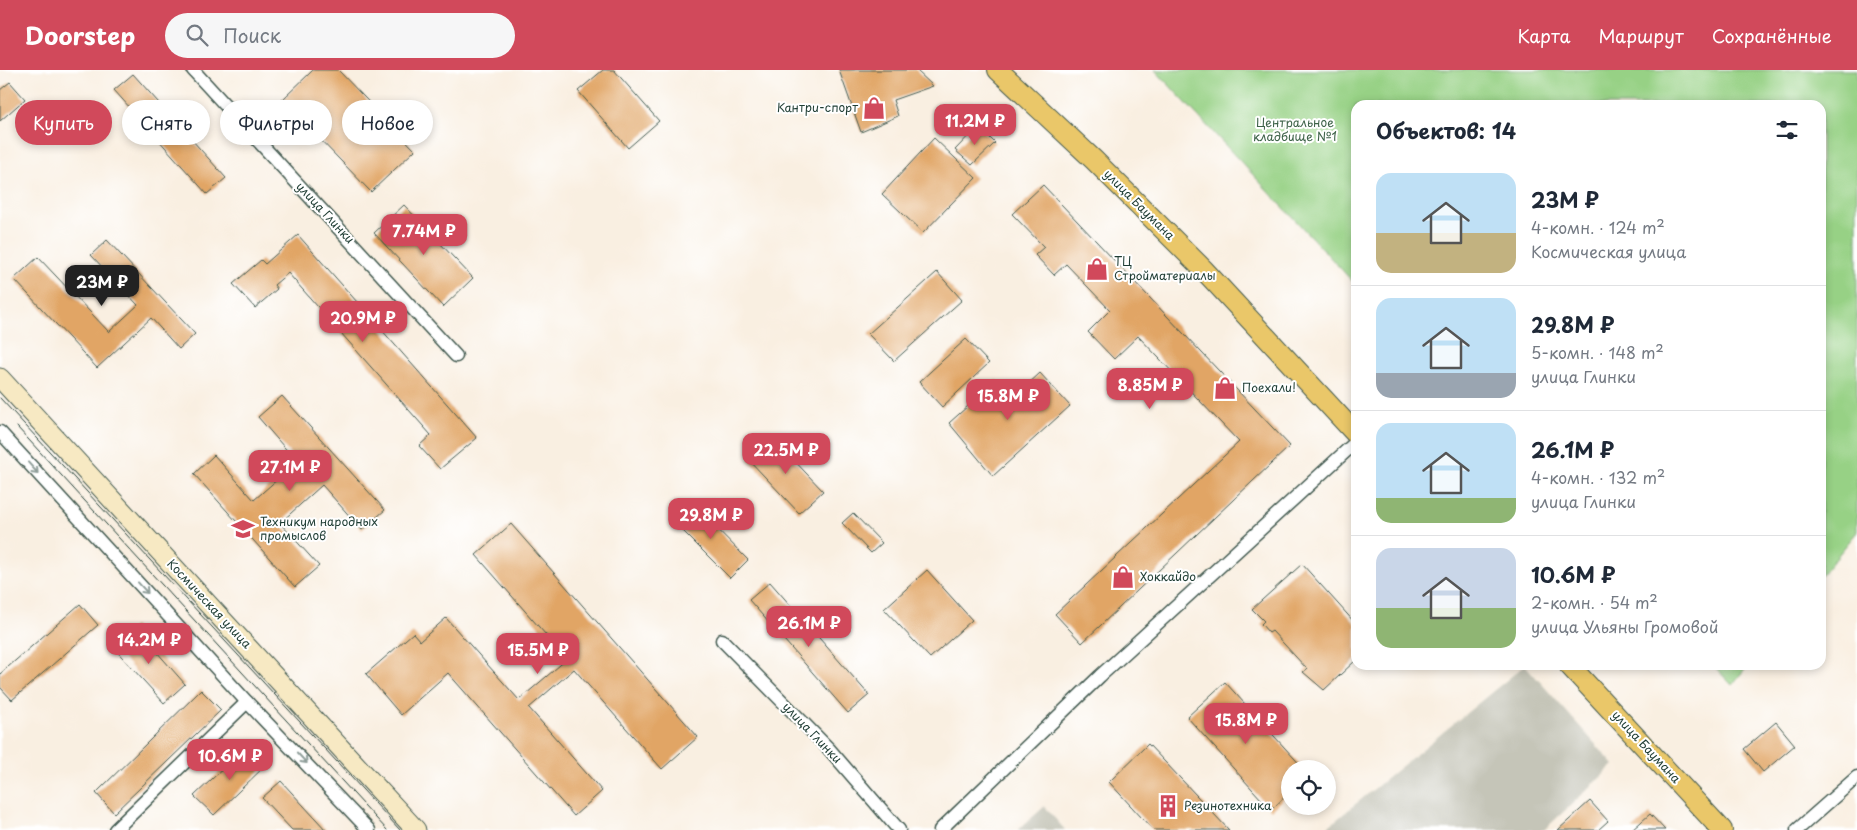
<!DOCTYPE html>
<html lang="ru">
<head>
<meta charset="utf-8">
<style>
	:root { --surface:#fff; --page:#f6f6f7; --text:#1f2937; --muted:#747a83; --line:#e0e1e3; --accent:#d1495b }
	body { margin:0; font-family:"Playpen Sans",sans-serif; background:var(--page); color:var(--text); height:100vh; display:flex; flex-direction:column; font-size:19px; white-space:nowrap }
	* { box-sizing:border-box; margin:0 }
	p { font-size:16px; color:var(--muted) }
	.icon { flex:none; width:28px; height:28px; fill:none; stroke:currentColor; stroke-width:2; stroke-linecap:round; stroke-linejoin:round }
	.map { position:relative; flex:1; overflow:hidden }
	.drawer { position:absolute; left:1351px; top:30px; width:475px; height:570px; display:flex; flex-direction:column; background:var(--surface); border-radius:15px; box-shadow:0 2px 8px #0003 }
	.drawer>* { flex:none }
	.hud { position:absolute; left:15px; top:30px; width:475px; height:45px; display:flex; gap:10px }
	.tools { position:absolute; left:1281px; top:690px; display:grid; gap:10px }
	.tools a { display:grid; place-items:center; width:55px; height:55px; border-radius:50%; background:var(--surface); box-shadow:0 2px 8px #0003; font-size:25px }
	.price { position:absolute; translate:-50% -42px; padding:0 11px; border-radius:10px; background:var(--accent); color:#fff; font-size:16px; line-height:32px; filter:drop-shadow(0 1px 2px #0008) }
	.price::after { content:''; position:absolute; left:50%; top:30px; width:15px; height:11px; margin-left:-8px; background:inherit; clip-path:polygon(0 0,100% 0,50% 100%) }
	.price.active { background:#222; color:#fff }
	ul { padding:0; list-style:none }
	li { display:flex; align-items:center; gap:15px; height:125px; padding:0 25px }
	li+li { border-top:1px solid var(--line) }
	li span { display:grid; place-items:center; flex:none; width:140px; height:100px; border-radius:15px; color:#555 }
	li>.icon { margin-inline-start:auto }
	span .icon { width:60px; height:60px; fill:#fffc; stroke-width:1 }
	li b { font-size:21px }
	h2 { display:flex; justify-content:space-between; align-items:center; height:60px; padding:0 25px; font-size:21px }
	.chip { padding:0 18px; border-radius:22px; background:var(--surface); box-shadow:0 2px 8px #0003; font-size:18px; line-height:45px }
	.chip.active { background:var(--accent); color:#fff }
	header { display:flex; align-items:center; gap:30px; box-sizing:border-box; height:70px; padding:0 25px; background:var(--accent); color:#fff }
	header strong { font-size:24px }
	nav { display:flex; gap:28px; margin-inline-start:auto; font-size:18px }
	.search { width:350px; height:45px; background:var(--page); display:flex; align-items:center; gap:12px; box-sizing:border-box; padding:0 18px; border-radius:28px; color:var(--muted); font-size:19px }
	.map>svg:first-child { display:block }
	.industrial { fill:#c5c5b8 }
	.green { fill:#97d185; stroke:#5b875c }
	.building { fill:#e1a565 }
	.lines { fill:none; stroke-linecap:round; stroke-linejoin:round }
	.minor-casing { stroke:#40584e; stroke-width:15 }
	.secondary-casing { stroke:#40584e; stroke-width:21 }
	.primary-casing { stroke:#40584e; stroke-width:22 }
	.minor { stroke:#fff; stroke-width:12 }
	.secondary { stroke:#f7e9c3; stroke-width:19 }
	.primary { stroke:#eac769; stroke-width:20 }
	.tram { stroke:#1f3d34; stroke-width:1 }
	.oneway { stroke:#8f9e9a }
	.labels { text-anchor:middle; stroke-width:4; stroke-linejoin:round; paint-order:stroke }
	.poi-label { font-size:12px; fill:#1f3d34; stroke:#fff; text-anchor:start }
	.park-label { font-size:12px; fill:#3d6248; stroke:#fff }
	.street-label { font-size:12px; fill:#1f3d34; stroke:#fff }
</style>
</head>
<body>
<header>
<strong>Doorstep</strong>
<div class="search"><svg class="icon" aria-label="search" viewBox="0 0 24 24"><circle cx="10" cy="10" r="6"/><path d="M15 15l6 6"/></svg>Поиск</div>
<nav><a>Карта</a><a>Маршрут</a><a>Сохранённые</a></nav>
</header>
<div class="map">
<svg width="1857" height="760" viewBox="0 0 1857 760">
	<rect width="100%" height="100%" fill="#fff"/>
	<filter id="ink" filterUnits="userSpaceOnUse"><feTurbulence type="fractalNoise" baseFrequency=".02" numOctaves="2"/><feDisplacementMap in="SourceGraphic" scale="10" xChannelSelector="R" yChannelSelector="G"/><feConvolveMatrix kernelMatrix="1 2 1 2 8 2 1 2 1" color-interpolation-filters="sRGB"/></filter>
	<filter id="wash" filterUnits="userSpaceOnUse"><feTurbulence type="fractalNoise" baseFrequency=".0096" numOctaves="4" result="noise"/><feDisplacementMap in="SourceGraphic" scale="20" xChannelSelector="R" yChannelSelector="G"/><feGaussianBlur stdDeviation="1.12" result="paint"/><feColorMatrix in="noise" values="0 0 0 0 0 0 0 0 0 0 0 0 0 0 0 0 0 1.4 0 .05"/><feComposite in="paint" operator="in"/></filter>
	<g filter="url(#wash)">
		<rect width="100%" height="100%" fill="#f9efe1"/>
		<g class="industrial">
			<polygon points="1525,595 1614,695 1544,760 1324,760"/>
			<polygon points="1044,736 1065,760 1018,760 1044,737"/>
		</g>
		<g class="green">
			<polygon points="1155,0 1857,0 1857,462 1821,506 1821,35 1356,35 1356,215"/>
			<polygon points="1713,595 1748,595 1732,615"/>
		</g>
		<g id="blocks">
			<g class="building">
				<polygon points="313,0 338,0 415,80 371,122 282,30"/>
				<polygon points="603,0 614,0 659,51 628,78 578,21"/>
				<polygon points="839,0 916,0 933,16 893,30 898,46 861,62"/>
				<polygon points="133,4 226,108 207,124 114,20"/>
				<polygon points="10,12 25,29 0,51 0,20"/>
				<polygon points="978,56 995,73 972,95 955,80"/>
				<polygon points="934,68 976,108 923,163 882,124"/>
				<polygon points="1043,115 1290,376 1082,573 1055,544 1239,372 1138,266 1114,289 1088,262 1110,240 1066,194 1054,205 1035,185 1044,177 1012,144"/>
				<polygon points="404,135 473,208 443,237 374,163"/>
				<polygon points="298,165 477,368 440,399 419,376 431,365 288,203 274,215 277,219 255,238 233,214 261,190 265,194"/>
				<polygon points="107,170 195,264 179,279 151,248 97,298 14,209 38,187 109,262 138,235 91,185"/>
				<polygon points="937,202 962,230 894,291 868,264"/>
				<polygon points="966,269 989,293 942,337 919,312"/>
				<polygon points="1040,303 1070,336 993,406 949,353 997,310 1013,328"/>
				<polygon points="282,326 385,440 362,460 322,415 280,453 319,496 295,517 194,404 214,385 254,430 297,392 258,347"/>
				<polygon points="772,367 823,421 799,443 748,389"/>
				<polygon points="692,433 748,490 730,508 673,451"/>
				<polygon points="853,443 882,473 871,483 842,453"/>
				<polygon points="511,454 698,667 662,699 574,599 529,638 602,721 574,746 448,603 401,645 366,604 413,563 420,571 446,548 519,630 567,589 476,485"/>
				<polygon points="1302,494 1356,554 1356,590 1324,620 1303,602 1307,599 1272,561 1269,563 1261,554 1264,551 1252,539"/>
				<polygon points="927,500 972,550 930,588 884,539"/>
				<polygon points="770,512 869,625 848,643 749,530"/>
				<polygon points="80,534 98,555 12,630 0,617 0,604"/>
				<polygon points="134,556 185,614 164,633 112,576"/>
				<polygon points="1225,612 1304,699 1290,699 1290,722 1271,740 1187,647"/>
				<polygon points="201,620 221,640 114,743 96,723"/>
				<polygon points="1776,652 1795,675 1763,702 1744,679"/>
				<polygon points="1148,674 1229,760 1153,760 1109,712"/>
				<polygon points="247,676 266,695 214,745 194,726"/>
				<polygon points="281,711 326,760 292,760 262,728"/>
				<polygon points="1590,731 1608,751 1598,760 1558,760"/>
				<polygon points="1650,744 1665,760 1632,760"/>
			</g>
		</g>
	</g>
	<g filter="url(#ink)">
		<use href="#blocks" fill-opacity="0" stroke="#40584e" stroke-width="1"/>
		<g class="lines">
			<defs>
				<g id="minor">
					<polyline points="193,0 456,286"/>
					<polyline points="0,362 247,632 369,760"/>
					<polyline points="722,570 829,679 899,760"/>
					<polyline points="115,760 247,632"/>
					<polyline points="940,760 1100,606 1356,372"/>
					<polyline points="1797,760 1857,707"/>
				</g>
				<polyline id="secondary" points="0,308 416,760"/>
				<g id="primary">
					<polyline points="998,0 1094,90 1203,199 1356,364"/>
					<polyline points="1569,595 1722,760"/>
				</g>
			</defs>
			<use href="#minor" class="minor-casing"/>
			<use href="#secondary" class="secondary-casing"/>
			<use href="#primary" class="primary-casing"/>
			<use href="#minor" class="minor"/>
			<use href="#secondary" class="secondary"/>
			<use href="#primary" class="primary"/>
			<g class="tram">
				<polyline points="0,328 400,760"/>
				<polyline points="17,357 387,760"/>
			</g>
		</g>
		<defs><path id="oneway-shaft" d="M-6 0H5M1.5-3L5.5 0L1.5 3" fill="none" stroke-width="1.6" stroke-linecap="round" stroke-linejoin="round" transform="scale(1.25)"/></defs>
		<g class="oneway">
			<use href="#oneway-shaft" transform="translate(33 398) rotate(48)"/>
			<use href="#oneway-shaft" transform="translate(143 518) rotate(48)"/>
			<use href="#oneway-shaft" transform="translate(302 688) rotate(47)"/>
		</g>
	</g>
	<defs>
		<symbol id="shop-bare" viewBox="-9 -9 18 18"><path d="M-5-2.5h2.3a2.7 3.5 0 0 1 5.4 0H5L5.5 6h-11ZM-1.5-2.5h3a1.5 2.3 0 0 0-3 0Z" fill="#d1495b" stroke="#fff" stroke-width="2.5" paint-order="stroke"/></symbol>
		<symbol id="university-bare" viewBox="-9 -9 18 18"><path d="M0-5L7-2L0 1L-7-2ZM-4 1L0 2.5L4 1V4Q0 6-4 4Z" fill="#d1495b" stroke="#fff" stroke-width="2.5" paint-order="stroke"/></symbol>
		<symbol id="building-bare" viewBox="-9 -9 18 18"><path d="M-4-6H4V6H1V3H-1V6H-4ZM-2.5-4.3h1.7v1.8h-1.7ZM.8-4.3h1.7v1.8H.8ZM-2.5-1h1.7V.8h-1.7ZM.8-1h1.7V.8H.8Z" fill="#d1495b" stroke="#fff" stroke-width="2.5" paint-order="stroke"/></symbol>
	</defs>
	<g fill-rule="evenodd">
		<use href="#shop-bare" x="858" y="22" width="32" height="32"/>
		<use href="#shop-bare" x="1081" y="183" width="32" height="32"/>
		<use href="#shop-bare" x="1209" y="302" width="32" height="32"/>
		<use href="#university-bare" x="227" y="443" width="32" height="32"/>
		<use href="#shop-bare" x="1107" y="491" width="32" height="32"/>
		<use href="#building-bare" x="1152" y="720" width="32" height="32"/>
	</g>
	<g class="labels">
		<g class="poi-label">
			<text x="858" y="42" text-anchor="end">Кантри-спорт</text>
			<text x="1114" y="196">ТЦ<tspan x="1114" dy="14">Стройматериалы</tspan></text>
			<text x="1242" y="322">Поехали!</text>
			<text x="260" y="456">Техникум народных<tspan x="260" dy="14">промыслов</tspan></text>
			<text x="1140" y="511">Хоккайдо</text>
			<text x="1184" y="740">Резинотехника</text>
		</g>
		<g class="park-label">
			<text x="1295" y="57">Центральное<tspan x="1295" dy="14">кладбище №1</tspan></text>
		</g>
		<g class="street-label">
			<text transform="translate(1139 135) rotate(45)" y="4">улица Баумана</text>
			<text transform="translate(325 143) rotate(47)" y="4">улица Глинки</text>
			<text transform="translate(209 534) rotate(47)" y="4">Космическая улица</text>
			<text transform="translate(812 663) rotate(46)" y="4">улица Глинки</text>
			<text transform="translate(1646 677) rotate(47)" y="4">улица Баумана</text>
		</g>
	</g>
</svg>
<div class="tools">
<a><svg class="icon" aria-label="locate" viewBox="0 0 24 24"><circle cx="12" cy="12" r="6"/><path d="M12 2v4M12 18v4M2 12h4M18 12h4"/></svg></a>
</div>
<b class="price" style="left:975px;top:76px">11.2M ₽</b>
<b class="price" style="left:424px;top:186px">7.74M ₽</b>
<b class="price active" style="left:102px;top:237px">23M ₽</b>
<b class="price" style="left:363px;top:273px">20.9M ₽</b>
<b class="price" style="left:1150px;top:340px">8.85M ₽</b>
<b class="price" style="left:1008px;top:351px">15.8M ₽</b>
<b class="price" style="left:786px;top:405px">22.5M ₽</b>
<b class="price" style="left:290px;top:422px">27.1M ₽</b>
<b class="price" style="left:711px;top:470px">29.8M ₽</b>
<b class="price" style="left:809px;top:578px">26.1M ₽</b>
<b class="price" style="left:149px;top:595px">14.2M ₽</b>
<b class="price" style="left:538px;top:605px">15.5M ₽</b>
<b class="price" style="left:1246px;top:675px">15.8M ₽</b>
<b class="price" style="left:230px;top:711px">10.6M ₽</b>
<div class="hud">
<a class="chip active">Купить</a>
<a class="chip">Снять</a>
<a class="chip">Фильтры</a>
<a class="chip">Новое</a>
</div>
<section class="drawer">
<h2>Объектов: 14<svg class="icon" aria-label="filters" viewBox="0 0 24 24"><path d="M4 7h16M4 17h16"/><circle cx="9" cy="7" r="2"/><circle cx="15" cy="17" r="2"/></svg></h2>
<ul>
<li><span style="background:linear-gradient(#bfe0f5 60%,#c2b280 0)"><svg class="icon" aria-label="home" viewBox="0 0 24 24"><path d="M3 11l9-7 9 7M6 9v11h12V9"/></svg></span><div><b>23M ₽</b><p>4-комн. · 124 m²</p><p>Космическая улица</p></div></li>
<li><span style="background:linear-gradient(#bfe0f5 75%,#9aa5b1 0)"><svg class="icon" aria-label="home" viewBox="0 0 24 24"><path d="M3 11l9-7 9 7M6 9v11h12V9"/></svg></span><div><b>29.8M ₽</b><p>5-комн. · 148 m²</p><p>улица Глинки</p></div></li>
<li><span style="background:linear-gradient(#bfe0f5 75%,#8fb573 0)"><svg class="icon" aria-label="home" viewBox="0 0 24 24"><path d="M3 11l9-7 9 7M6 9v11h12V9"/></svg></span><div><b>26.1M ₽</b><p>4-комн. · 132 m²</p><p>улица Глинки</p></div></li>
<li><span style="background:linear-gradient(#c9d6e8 60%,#8fb573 0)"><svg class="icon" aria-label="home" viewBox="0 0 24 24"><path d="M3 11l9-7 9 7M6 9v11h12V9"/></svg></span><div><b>10.6M ₽</b><p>2-комн. · 54 m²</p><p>улица Ульяны Громовой</p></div></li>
</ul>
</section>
</div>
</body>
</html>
